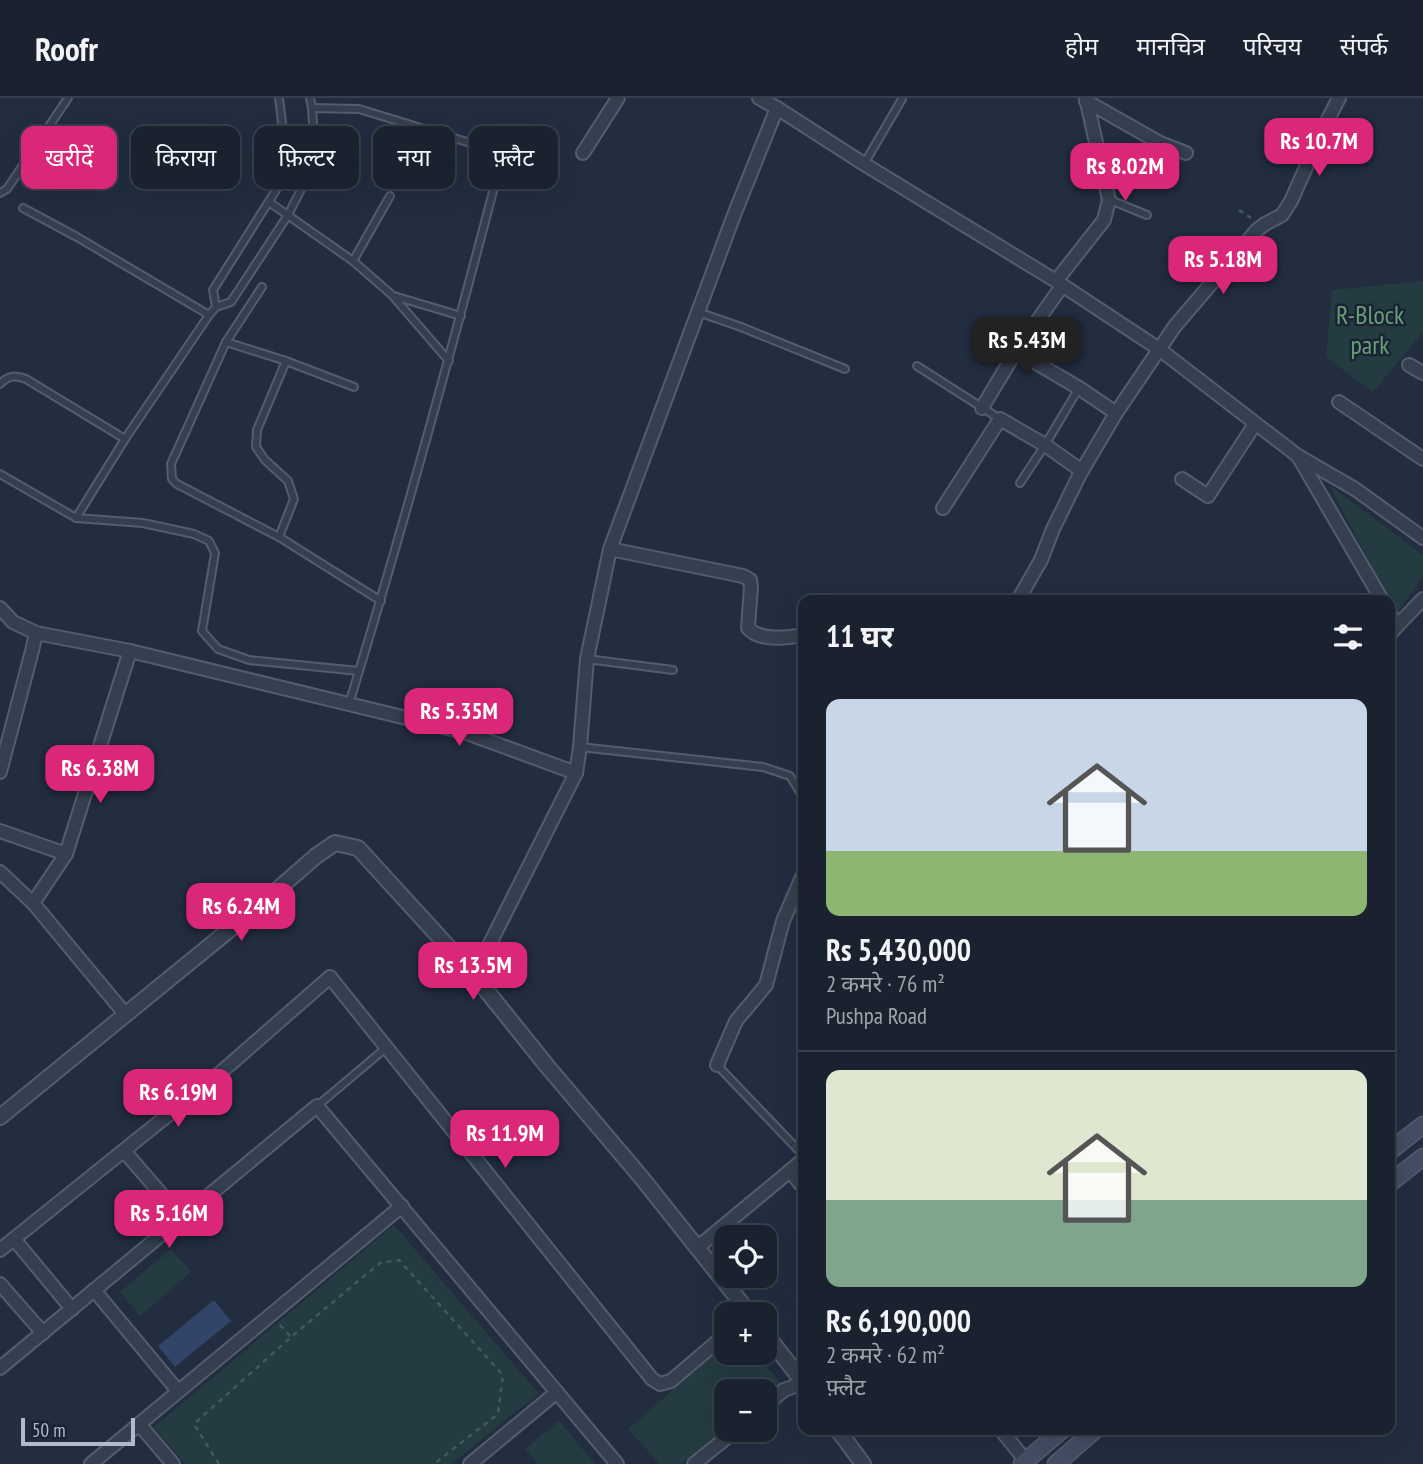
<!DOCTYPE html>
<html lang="hi">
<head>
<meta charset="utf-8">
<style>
	:root { --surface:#1a2230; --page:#272f3c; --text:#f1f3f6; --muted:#9fa4ab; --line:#383f4c; --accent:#db2777 }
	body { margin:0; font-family:"PT Sans Narrow","Noto Sans Devanagari",sans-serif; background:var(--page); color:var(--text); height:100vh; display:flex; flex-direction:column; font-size:26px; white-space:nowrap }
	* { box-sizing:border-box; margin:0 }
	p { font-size:23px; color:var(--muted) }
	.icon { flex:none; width:38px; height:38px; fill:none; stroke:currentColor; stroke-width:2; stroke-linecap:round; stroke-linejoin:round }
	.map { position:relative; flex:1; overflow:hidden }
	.side { position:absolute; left:798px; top:497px; width:597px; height:840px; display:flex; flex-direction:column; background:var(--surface); border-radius:14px; box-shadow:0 7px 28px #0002,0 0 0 2px var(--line) }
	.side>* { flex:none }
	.hud { position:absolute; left:21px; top:28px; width:665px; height:63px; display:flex; gap:14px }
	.buttons { position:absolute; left:714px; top:1127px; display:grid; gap:14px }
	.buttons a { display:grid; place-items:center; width:63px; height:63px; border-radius:14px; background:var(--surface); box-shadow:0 7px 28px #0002,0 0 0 2px var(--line); font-size:35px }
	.scale { position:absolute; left:21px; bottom:18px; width:114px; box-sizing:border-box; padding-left:7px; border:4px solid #b2bacb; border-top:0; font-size:19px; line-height:24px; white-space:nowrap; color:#b2bacb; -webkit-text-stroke:5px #1b2435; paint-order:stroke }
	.price { position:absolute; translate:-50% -60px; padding:0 16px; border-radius:14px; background:var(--accent); color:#fff; font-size:23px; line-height:46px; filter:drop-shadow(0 2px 4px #0008) }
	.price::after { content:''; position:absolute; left:50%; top:42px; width:21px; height:16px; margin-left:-10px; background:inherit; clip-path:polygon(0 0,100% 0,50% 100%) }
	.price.selected { background:#222; color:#fff }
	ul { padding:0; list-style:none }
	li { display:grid; align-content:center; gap:14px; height:371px; padding:0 28px }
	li+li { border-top:2px solid var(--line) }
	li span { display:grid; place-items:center; height:217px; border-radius:14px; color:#555 }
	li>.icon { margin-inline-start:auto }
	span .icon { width:126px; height:126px; fill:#fffc; stroke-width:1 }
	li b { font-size:30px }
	h2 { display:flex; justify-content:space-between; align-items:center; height:84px; padding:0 28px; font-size:30px }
	.pill { padding:0 24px; border-radius:14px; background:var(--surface); box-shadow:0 7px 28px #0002,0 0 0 2px var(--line); font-size:24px; line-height:63px }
	.pill.selected { background:var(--accent); color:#fff }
	header { display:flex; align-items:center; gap:42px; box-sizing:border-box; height:98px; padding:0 35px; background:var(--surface); border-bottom:2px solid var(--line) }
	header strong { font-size:33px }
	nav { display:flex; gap:38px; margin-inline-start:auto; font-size:24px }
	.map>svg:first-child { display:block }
	.park { fill:#243c41 }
	.water { fill:#324467 }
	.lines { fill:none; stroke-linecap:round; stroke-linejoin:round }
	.service-casing { stroke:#545d6e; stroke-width:10 }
	.minor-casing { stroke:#545d6e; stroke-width:16 }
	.tertiary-casing { stroke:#545d6e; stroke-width:18 }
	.secondary-casing { stroke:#545d6e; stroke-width:19 }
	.path { stroke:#42595e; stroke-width:2.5; stroke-dasharray:5 5; stroke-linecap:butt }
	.service { stroke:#363f50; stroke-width:6 }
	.minor { stroke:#363f50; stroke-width:12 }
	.tertiary { stroke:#363f50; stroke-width:14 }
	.secondary { stroke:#444d63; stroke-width:16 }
	.labels { text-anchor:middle; stroke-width:5; stroke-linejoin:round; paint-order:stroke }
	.park-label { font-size:26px; fill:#679e78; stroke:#1b2435 }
</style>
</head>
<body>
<header>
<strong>Roofr</strong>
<nav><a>होम</a><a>मानचित्र</a><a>परिचय</a><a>संपर्क</a></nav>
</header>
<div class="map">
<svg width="1423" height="1366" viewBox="0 0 1423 1366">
	<rect width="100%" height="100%" fill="#222d40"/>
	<g class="park">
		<polygon points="1423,183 1423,234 1373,294 1326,259 1332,192"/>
		<polygon points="1329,387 1423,457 1423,478 1397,516"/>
		<polygon points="394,1127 539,1296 509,1319 452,1366 185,1366 154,1329"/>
		<polygon points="171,1151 191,1174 140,1218 120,1194"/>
		<polygon points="726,1246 726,1255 756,1255 781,1286 765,1299 765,1293 726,1293 726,1330 681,1366 660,1366 628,1331"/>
		<polygon points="559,1323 595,1366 538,1366 525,1351"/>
	</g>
	<polygon class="water" points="214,1202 231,1223 175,1269 158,1248"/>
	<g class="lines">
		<defs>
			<g id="service">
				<path d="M312 10 359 11 503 55C455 240 405 424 349 606"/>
				<polyline points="864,66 902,1"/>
				<polyline points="0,95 7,91 68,0"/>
				<polyline points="1110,102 1147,117"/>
				<polyline points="269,104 353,163 392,197 449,263"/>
				<polyline points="23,110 77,139 209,217"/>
				<polyline points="353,163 390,98"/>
				<polyline points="262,189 226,244 171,366 172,381 177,386 279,439 381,503"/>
				<polyline points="394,198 461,218"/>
				<polyline points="216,209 213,192 283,81 286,57 279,0"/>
				<polyline points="698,214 741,229 845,271"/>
				<polyline points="226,244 286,263"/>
				<polyline points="917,268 1000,321"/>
				<path d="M0 286C9 277 15 277 26 281L125 341"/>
				<polyline points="0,376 76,420 143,425 194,436 209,443 215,455 202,533 218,551 249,562 359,573"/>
				<polyline points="1020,385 1045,347 1079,290"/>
				<polyline points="76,420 125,341 209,217 216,209 231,204 288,117 312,70 314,40 312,10 310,0"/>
				<polyline points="279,439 294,401 288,383 265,362 256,349 257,332 286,263 354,289"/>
				<polyline points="587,561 673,572"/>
				<polyline points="580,649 763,669 790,678 803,699"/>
				<polyline points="717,967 803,1057"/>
				<polyline points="317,1008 387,949"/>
			</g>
			<g id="minor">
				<polyline points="759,0 777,10 864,66 1056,183 1159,251 1298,358 1382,502"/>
				<polyline points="1086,3 1160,45 1186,55"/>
				<polyline points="583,55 618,0"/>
				<polyline points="1056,183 1104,122 1109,102 1086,0"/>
				<polyline points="1016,253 1079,290 1116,315"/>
				<polyline points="1409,267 1423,275"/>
				<polyline points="1339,304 1423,361"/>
				<polyline points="982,310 1016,253 1062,188"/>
				<polyline points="1298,358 1355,391 1423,440"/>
				<polyline points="1182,381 1208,398 1255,326"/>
				<polyline points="943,410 1000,321 1045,347 1082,373"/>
				<path d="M610 451 743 478 750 482 751 489 748 530C759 543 787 540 803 537"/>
				<polyline points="1018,502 1041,462 1053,431 1080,376 1116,315 1175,228 1257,132 1265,126 1282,117 1291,103 1323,31 1339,0"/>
				<polyline points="0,510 13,524 36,535 130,553 464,634 576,675"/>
				<polyline points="1390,516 1397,528 1390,536"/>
				<polyline points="1397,528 1423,501"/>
				<polyline points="0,674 32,553 36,535"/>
				<polyline points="0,733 66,756"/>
				<polyline points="0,774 33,805 126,917"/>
				<polyline points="33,805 66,756 130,553"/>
				<polyline points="474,877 576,675 580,649 587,561 610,451 734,117 777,10"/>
				<polyline points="717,967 736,923 766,887 783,823 803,777"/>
				<polyline points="124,1053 182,1120"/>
				<polyline points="790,1073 803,1089"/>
				<polyline points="14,1141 72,1211"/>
				<polyline points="697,1150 803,1062"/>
				<polyline points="0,1152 219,976 330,879 652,1281 660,1286 671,1283 726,1236"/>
				<polyline points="0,1186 43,1235"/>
				<polyline points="94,1192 178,1293"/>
				<polyline points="0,1270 317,1008 617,1366"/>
				<polyline points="765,1308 784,1292 803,1285"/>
				<polyline points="139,1326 173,1366"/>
				<polyline points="1001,1332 1026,1363"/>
				<polyline points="91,1366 402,1108"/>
				<polyline points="470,1366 557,1294"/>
				<polyline points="694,1366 736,1332"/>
			</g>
			<g id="tertiary">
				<polyline points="0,1019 261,806 316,758 335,745 358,750 474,877 547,968 641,1079 750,1216"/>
				<polyline points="765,1235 803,1284"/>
				<polyline points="838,1332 863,1366"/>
			</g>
			<g id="secondary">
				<polyline points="1390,1053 1423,1027"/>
				<polyline points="1390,1085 1423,1059"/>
				<polyline points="1022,1366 1062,1332"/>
				<polyline points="1056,1366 1095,1332"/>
			</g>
		</defs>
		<use href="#service" class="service-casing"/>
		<use href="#minor" class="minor-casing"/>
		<use href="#tertiary" class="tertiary-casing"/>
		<use href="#secondary" class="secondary-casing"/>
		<g class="path">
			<polyline points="1239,112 1251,120"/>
			<polyline points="280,1227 291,1239"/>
			<polyline points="219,1366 194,1326 291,1239 380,1165 399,1162 503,1277 498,1316 434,1366"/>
		</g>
		<use href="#service" class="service"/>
		<use href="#minor" class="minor"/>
		<use href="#tertiary" class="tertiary"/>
		<use href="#secondary" class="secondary"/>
	</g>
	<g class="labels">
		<g class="park-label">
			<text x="1370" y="226">R-Block<tspan x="1370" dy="30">park</tspan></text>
		</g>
	</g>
</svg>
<div class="buttons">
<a><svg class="icon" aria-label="locate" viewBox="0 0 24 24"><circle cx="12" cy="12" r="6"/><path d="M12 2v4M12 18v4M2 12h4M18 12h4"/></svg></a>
<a>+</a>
<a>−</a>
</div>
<div class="scale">50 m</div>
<b class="price" style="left:1319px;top:80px">Rs 10.7M</b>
<b class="price" style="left:1125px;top:105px">Rs 8.02M</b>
<b class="price" style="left:1223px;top:198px">Rs 5.18M</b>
<b class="price selected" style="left:1027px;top:279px">Rs 5.43M</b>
<b class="price" style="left:459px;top:650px">Rs 5.35M</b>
<b class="price" style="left:100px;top:707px">Rs 6.38M</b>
<b class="price" style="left:241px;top:845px">Rs 6.24M</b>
<b class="price" style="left:473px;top:904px">Rs 13.5M</b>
<b class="price" style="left:178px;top:1031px">Rs 6.19M</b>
<b class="price" style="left:505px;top:1072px">Rs 11.9M</b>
<b class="price" style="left:169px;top:1152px">Rs 5.16M</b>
<div class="hud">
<a class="pill selected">खरीदें</a>
<a class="pill">किराया</a>
<a class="pill">फ़िल्टर</a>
<a class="pill">नया</a>
<a class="pill">फ़्लैट</a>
</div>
<section class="side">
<h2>11 घर<svg class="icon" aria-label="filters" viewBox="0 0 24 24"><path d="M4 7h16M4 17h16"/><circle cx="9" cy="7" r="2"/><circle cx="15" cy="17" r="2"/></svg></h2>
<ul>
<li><span style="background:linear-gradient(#c9d6e8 70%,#8fb573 0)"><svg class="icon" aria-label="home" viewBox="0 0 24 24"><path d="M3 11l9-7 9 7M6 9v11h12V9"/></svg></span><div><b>Rs 5,430,000</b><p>2 कमरे · 76 m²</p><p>Pushpa Road</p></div></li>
<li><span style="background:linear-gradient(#dfe7d0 60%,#7fa58c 0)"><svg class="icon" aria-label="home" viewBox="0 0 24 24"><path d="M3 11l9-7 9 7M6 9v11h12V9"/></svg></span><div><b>Rs 6,190,000</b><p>2 कमरे · 62 m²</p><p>फ़्लैट</p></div></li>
</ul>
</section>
</div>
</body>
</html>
